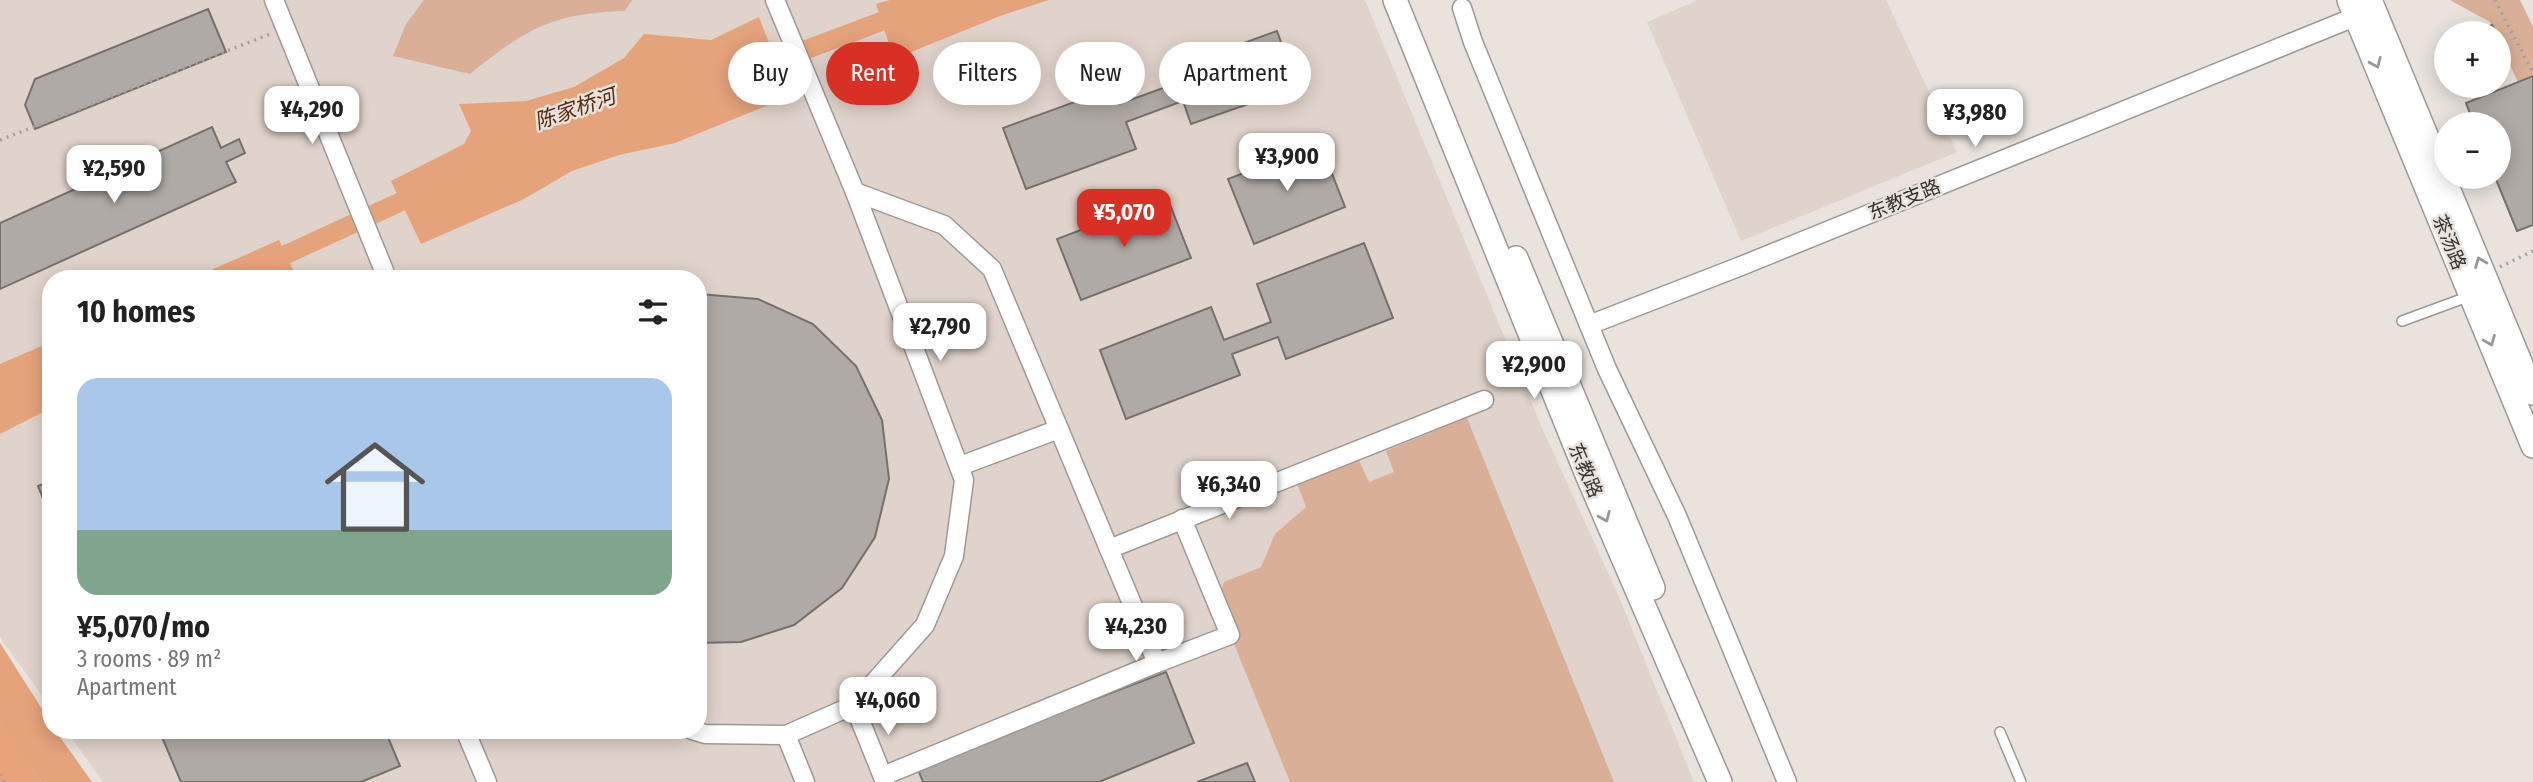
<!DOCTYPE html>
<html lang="en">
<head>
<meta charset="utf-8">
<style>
	:root { --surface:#fff; --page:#f6f6f6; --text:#222; --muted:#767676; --accent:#d93025 }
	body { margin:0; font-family:"Fira Sans Condensed","Noto Sans SC",sans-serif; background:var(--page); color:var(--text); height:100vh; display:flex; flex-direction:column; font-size:26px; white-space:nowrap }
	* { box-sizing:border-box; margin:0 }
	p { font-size:23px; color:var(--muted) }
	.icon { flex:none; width:38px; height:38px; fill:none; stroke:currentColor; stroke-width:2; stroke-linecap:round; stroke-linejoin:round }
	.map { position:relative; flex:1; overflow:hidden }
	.side { position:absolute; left:42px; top:270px; width:665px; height:469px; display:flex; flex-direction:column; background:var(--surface); border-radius:28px; box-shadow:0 4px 18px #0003 }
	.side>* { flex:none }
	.banner { position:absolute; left:728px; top:42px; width:665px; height:63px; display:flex; gap:14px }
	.tools { position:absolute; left:2434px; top:21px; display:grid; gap:14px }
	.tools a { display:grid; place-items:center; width:77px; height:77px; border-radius:50%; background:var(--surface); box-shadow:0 4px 18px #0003; font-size:35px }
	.price { position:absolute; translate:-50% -60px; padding:0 16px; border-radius:14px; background:#fff; color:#222; font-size:23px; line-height:46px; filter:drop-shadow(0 2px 4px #0008) }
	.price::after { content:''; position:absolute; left:50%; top:42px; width:21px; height:16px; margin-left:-10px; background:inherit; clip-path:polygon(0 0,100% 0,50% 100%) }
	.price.selected { background:var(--accent); color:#fff }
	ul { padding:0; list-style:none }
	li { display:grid; align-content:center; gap:14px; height:371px; padding:0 35px }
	li span { display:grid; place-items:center; height:217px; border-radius:21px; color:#555 }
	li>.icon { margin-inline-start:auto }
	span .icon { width:126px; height:126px; fill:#fffc; stroke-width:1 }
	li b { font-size:30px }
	h2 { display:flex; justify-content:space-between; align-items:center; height:84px; padding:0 35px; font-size:30px }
	.chip { padding:0 24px; border-radius:32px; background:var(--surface); box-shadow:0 4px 18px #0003; font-size:24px; line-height:63px }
	.chip.selected { background:var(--accent); color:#fff }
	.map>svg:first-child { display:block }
	.built { fill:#e0d3cb }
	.green { fill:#d9af97 }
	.forest { fill:#e6a37c }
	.water { fill:#e5a37b }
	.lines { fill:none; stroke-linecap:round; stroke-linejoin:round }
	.canal { stroke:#e5a37b; stroke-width:19 }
	.building { fill:#b0aaa6; stroke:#76706c; stroke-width:2 }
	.service-casing { stroke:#9e9894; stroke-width:12 }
	.minor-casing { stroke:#9e9894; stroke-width:21 }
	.tertiary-casing { stroke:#9e9894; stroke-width:26 }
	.path { stroke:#a7a19d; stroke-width:3.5; stroke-dasharray:2 5; stroke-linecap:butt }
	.service { stroke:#fff; stroke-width:9 }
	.minor { stroke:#fff; stroke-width:18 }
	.tertiary { stroke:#fff; stroke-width:23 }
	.oneway { stroke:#999896 }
	.labels { text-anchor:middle; stroke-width:5; stroke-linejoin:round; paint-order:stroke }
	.street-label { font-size:19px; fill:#33302e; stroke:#e9e2dd }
	.water-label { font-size:21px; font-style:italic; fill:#53290b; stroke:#e9e2dd }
</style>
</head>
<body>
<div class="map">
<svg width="2533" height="782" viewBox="0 0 2533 782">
	<rect width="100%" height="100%" fill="#e9e2dd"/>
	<g class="built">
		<polygon points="0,0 1365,0 1542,428 1619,597 1694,782 103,782 66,730 698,730 698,278 51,278 51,708 0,637"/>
		<polygon points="1698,0 1886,0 1957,152 1741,241 1647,22"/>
	</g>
	<g class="green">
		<path d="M424 0H632L625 11C552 13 526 29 470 74L393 56 406 24Z"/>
		<polygon points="2450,0 2520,0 2533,27 2533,115 2499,41 2499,33 2496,33 2490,22"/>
		<polygon points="1467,418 1614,782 1290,782 1217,602 1224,582 1261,567 1275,534 1306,507 1297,483 1358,458 1369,482 1394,472 1386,451"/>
	</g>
	<polygon class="forest" points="0,718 6,725 41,782 0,782"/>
	<g class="water">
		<polygon points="890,0 1049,0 1000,16 894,59 876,4"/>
		<polygon points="759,17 790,96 675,143 619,155 572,171 524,199 421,244 391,181 464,144 471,131 459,104 526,101 574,87 624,58 644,34 711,40"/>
		<polygon points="279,240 297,278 193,278"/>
		<polygon points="51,342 51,408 0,434 0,364"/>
		<polygon points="0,643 51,723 51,730 55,730 92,782 41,782 0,718"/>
	</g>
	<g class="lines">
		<g class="canal">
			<polyline points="752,70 938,0"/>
			<polyline points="235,278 422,192"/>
		</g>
	</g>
	<g class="building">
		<polygon points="208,9 226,52 35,129 25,105 35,79"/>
		<polygon points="2492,25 2496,33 2472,33"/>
		<polygon points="1277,31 1297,87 1191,124 1172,69"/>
		<polygon points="2499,41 2509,66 2499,70"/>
		<polygon points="2533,76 2533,225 2517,231 2495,177 2499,177 2499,124 2474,124 2466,103"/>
		<polygon points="1177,83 1183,101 1126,122 1136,149 1026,189 1003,128 1113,88 1119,104"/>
		<polygon points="212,127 221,148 239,139 245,153 226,162 236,182 0,289 0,223"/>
		<polygon points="1320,143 1345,207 1254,244 1228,179"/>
		<polygon points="1167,197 1191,258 1081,300 1057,239"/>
		<polygon points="1364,243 1393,318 1286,359 1278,337 1232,354 1240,375 1126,419 1100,350 1211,307 1224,340 1271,322 1257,284"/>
		<polygon points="699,294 758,299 813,324 856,366 882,420 889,479 875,537 842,588 794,625 741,642 698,643"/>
		<polygon points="51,481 51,518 38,486"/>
		<polygon points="1166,672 1194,743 1099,782 923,782 917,767"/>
		<polygon points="159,730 385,730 400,766 361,782 181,782"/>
		<polygon points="1247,763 1255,782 1197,782"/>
	</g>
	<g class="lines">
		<defs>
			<g id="service">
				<polyline points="2402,321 2470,296"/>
				<polyline points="2000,732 2021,782"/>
			</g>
			<g id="minor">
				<polyline points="274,0 387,278"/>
				<polyline points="1462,8 1473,42 1607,369 1677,516 1787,782"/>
				<polyline points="855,192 944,225 992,269 1059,429 960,466"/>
				<polyline points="1589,325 1741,266 2367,12"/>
				<polyline points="1059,429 1109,549 1484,400"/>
				<polyline points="1109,549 1157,663 1230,635 1182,519"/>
				<polyline points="854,705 885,782"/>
				<polyline points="465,730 487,782"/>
				<polyline points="692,730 705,734 786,735 854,705 925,625 954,556 964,480 855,192 775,0"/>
				<polyline points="786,735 805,782"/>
				<polyline points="883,776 1157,663"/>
			</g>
			<g id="tertiary">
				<polyline points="1395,0 1588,477 1720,782"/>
				<polyline points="2349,0 2533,446"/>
				<polyline points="2370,0 2533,393"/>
				<polyline points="1516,258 1653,588"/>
			</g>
		</defs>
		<use href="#service" class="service-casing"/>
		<use href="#minor" class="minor-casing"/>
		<use href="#tertiary" class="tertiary-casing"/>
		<g class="path">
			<polyline points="2495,0 2533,73"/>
			<polyline points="0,140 270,34"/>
			<polyline points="2500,267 2533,251"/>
			<polyline points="0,774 4,782"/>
		</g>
		<use href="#service" class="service"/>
		<use href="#minor" class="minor"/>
		<use href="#tertiary" class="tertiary"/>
	</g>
	<defs><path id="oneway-chevron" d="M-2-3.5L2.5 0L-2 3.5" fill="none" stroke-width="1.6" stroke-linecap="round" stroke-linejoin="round" transform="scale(1.75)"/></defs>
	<g class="oneway">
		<use href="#oneway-chevron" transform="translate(2376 63) rotate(67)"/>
		<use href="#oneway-chevron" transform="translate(2480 262) rotate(-112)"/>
		<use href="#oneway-chevron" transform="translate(2490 341) rotate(68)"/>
		<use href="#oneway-chevron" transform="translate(1605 517) rotate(67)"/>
	</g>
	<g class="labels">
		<g class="street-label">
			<text transform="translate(1904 199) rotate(-22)" y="7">东教支路</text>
			<text transform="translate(2450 242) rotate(68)" y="7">茶汤路</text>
			<text transform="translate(1586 470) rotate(67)" y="7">东教路</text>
		</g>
		<g class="water-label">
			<text transform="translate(575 109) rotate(-19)" y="7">陈家桥河</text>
		</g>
	</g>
</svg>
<div class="tools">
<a>+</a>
<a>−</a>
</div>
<b class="price" style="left:312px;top:146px">¥4,290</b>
<b class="price" style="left:1975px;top:149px">¥3,980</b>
<b class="price" style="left:1287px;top:193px">¥3,900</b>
<b class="price" style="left:114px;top:205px">¥2,590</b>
<b class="price selected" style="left:1124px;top:249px">¥5,070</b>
<b class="price" style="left:940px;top:363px">¥2,790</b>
<b class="price" style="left:1534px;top:401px">¥2,900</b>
<b class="price" style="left:1229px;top:521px">¥6,340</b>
<b class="price" style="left:1136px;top:663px">¥4,230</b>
<b class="price" style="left:888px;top:737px">¥4,060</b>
<div class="banner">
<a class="chip">Buy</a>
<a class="chip selected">Rent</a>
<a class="chip">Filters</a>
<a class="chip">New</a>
<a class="chip">Apartment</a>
</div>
<section class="side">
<h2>10 homes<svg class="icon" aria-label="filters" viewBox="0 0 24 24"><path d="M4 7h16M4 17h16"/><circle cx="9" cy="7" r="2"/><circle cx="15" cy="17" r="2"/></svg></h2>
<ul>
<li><span style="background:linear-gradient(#a9c7e8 70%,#7fa58c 0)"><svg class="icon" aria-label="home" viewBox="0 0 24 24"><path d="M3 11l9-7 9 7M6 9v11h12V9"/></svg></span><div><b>¥5,070/mo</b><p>3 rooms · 89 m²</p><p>Apartment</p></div></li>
</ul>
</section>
</div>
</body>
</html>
